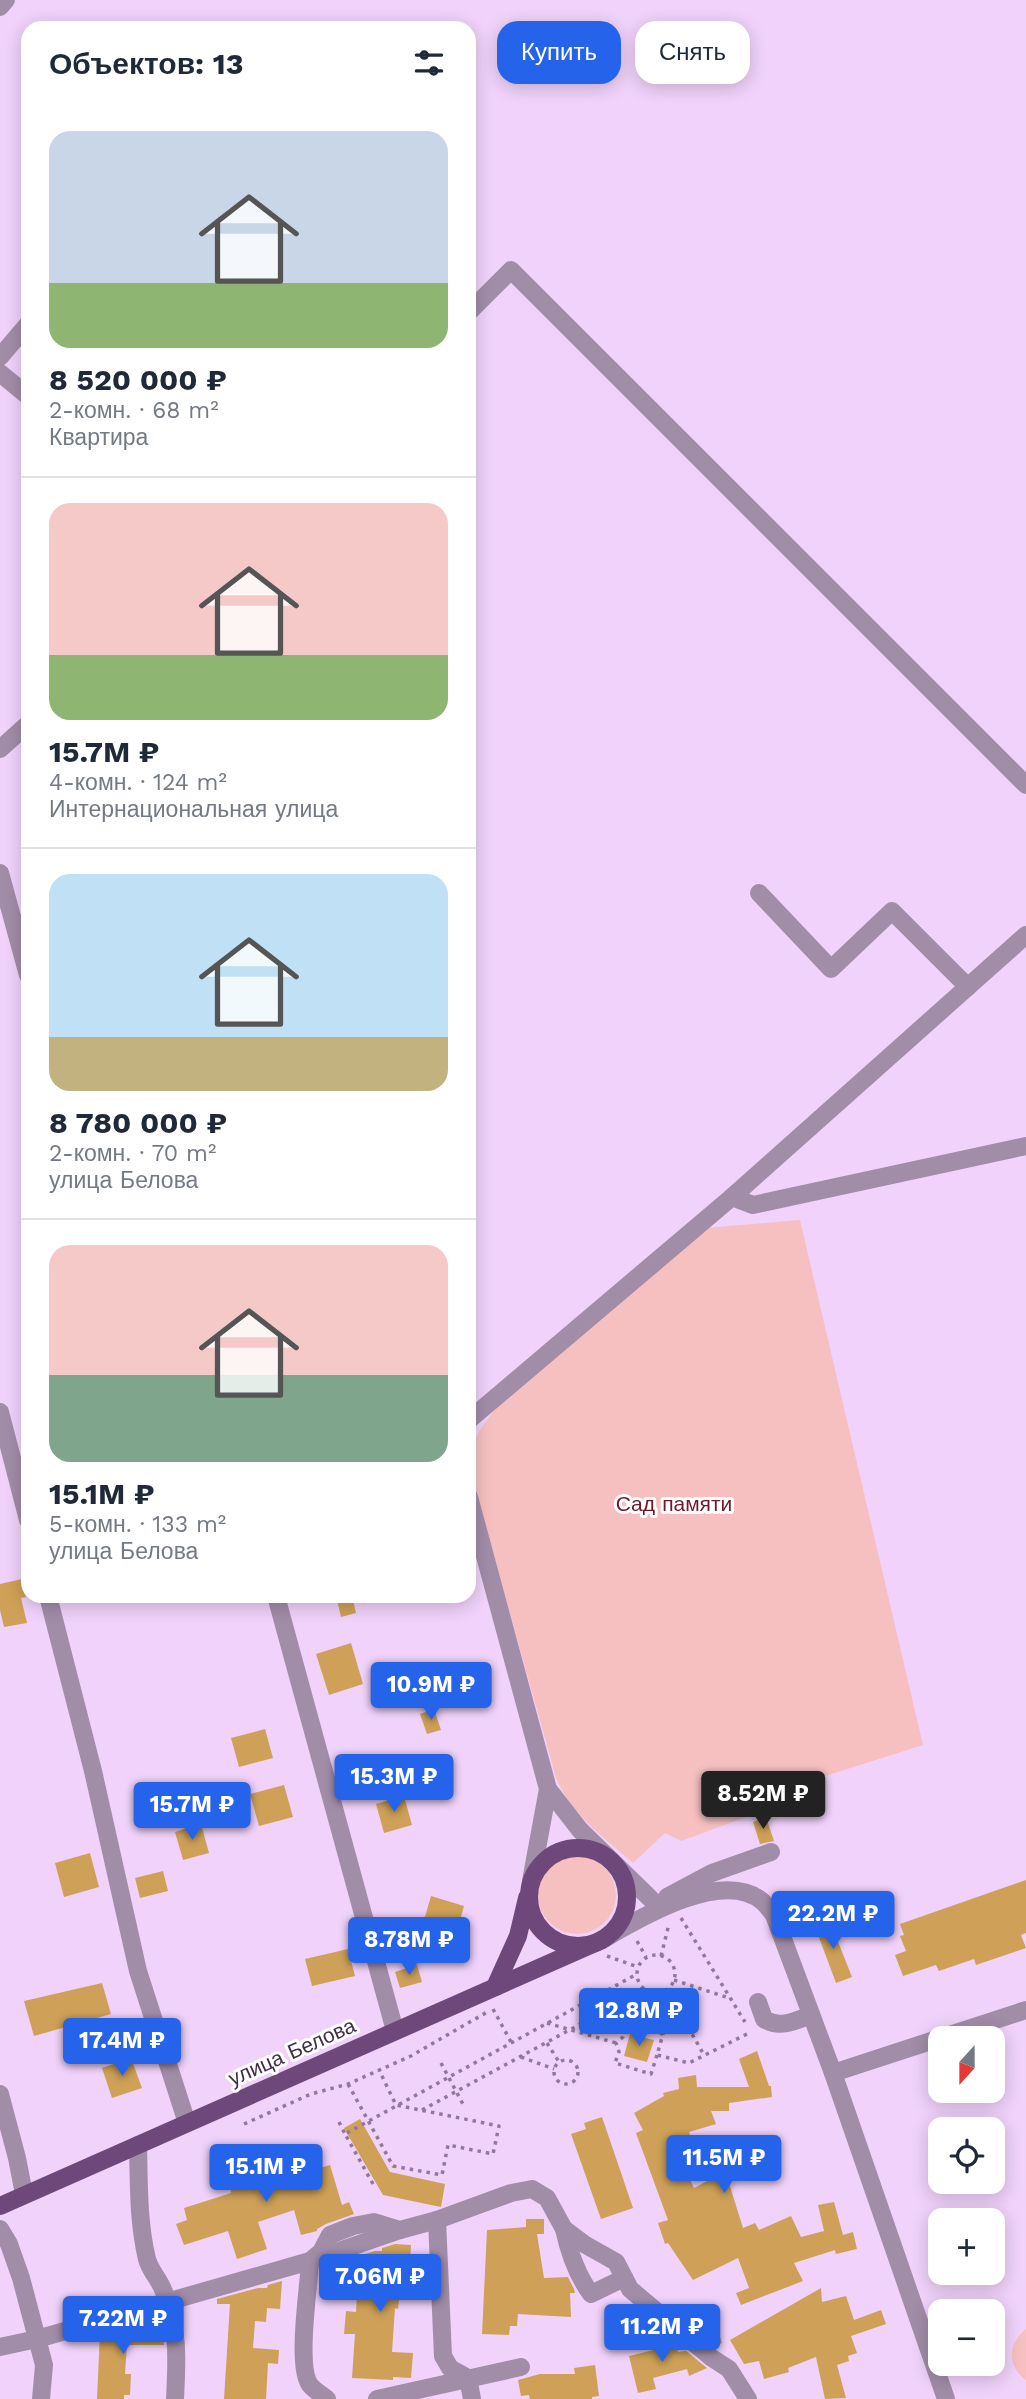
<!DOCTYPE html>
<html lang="ru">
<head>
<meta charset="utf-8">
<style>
	:root { --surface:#fff; --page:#f6f6f7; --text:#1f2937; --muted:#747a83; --line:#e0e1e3; --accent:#2563eb }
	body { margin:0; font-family:"Work Sans",sans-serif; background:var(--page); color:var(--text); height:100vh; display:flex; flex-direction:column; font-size:26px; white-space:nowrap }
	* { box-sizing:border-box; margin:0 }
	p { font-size:23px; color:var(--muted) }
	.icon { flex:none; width:38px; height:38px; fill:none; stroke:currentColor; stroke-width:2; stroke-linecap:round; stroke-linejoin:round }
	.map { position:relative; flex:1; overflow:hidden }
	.panel { position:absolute; left:21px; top:21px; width:455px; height:1582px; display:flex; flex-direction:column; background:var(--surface); border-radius:21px; box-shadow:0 4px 18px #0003 }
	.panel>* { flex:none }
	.guide { position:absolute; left:497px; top:21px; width:424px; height:63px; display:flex; gap:14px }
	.needle { width:46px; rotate:201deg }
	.tools { position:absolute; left:928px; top:2026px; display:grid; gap:14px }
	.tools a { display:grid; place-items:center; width:77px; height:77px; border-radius:14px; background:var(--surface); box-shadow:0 4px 18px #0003; font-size:35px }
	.price { position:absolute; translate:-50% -60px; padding:0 16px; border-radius:7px; background:var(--accent); color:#fff; font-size:23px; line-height:46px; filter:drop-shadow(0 2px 4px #0008) }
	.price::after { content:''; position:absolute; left:50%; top:42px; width:21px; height:16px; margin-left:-10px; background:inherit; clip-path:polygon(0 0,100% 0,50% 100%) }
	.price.current { background:#222; color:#fff }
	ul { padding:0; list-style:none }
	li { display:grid; align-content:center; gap:14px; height:371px; padding:0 28px }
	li+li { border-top:2px solid var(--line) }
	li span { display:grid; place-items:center; height:217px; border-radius:21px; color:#555 }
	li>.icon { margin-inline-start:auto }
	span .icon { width:126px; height:126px; fill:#fffc; stroke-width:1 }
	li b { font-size:30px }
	h2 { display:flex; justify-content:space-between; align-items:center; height:84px; padding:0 28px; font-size:30px }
	.tag { padding:0 24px; border-radius:21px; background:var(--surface); box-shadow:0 4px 18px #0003; font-size:24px; line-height:63px }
	.tag.current { background:var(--accent); color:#fff }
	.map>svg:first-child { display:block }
	.green { fill:#f6c0c1 }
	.building { fill:#cfa158 }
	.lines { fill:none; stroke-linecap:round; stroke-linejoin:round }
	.path { stroke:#92799a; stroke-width:3.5; stroke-dasharray:3.5 5; stroke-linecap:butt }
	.minor { stroke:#a28da9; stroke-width:18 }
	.major { stroke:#6e487a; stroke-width:18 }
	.labels { text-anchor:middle; stroke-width:6; stroke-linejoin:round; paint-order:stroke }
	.park-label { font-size:21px; fill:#731926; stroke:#fff }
	.street-label { font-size:21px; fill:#412d48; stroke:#fff }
</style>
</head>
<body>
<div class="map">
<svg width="1026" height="2399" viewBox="0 0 1026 2399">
	<rect width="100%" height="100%" fill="#f0d2fa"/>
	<g class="green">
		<path d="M800 1220 923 1745 822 1777 825 1788 681 1841 665 1833 633 1863C602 1836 560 1806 552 1763L469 1468C469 1442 483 1424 499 1405L707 1228Z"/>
		<circle cx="577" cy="1895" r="39"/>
		<path d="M1026 2329V2380C1006 2366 1008 2343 1026 2329Z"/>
	</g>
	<g class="building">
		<polygon points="22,1579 26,1597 21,1598 27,1623 4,1627 0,1610 0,1584"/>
		<polygon points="336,1596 352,1596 356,1613 341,1617"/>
		<polygon points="351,1643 363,1684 329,1695 316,1654"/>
		<polygon points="434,1709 441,1730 427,1734 420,1714"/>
		<polygon points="265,1729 273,1758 239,1767 231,1738"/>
		<polygon points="284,1785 293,1817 259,1826 250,1794"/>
		<polygon points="404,1796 412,1825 384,1833 376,1804"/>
		<polygon points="766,1817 774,1841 760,1844 753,1822"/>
		<polygon points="201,1824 209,1853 183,1860 175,1832"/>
		<polygon points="90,1853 99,1887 64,1897 55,1863"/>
		<polygon points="163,1871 168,1891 140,1898 135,1878"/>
		<polygon points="1026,1880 1026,1933 1021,1935 1026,1948 976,1965 974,1959 939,1971 936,1965 903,1976 895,1955 906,1951 900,1936 904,1935 900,1924"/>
		<polygon points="431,1896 464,1906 449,1958 416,1948"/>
		<polygon points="829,1919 852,1977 836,1983 814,1924"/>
		<polygon points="348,1949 355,1976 312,1986 305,1959"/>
		<polygon points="417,1965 422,1982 400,1988 395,1972"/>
		<polygon points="102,1983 111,2014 34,2036 24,2001"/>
		<polygon points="630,2034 654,2040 647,2062 624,2056"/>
		<polygon points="757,2051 769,2086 771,2086 772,2097 729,2103 729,2111 711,2111 716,2124 689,2132 690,2135 682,2138 684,2144 668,2150 678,2177 687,2173 694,2188 724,2172 728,2180 743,2228 755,2223 759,2230 791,2216 801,2237 824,2231 818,2205 834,2202 843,2235 853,2232 857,2249 836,2254 835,2250 794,2263 803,2281 741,2305 736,2293 749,2288 738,2258 693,2280 668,2243 665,2244 658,2223 668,2220 636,2133 643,2130 634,2113 664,2096 663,2093 679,2089 678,2078 696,2075 697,2087 749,2087 739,2059"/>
		<polygon points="131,2058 142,2088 112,2098 102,2068"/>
		<polygon points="602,2117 633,2208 601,2219 571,2134 586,2129 584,2123"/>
		<polygon points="360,2119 390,2172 445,2184 441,2207 383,2195 344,2128"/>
		<polygon points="272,2148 276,2161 293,2156 298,2172 309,2168 310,2171 330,2165 342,2205 349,2202 354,2214 326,2224 317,2229 317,2231 301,2235 294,2210 258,2222 267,2249 237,2259 228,2231 184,2245 176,2224 187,2220 184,2208 231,2193 229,2179 261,2169 256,2153"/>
		<polygon points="526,2219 544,2219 544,2234 537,2234 544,2278 568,2277 574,2289 575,2293 570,2293 571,2317 518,2314 517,2326 510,2326 509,2335 482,2334 487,2230 526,2227"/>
		<polygon points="395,2244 411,2245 408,2299 399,2300 398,2309 395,2308 392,2352 413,2353 411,2378 393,2377 393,2380 352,2378 355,2334 344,2334 346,2311 356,2312 359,2256 375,2251 382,2251 382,2248"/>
		<polygon points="282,2281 280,2309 267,2308 266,2322 255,2321 253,2348 279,2350 278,2364 268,2363 266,2399 224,2399 230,2304 217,2304 217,2299 258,2288 267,2288 268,2285"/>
		<polygon points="821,2288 822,2302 846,2296 854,2320 881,2310 886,2324 851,2336 857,2353 848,2356 849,2361 837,2365 846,2398 825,2399 816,2357 788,2368 789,2372 764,2379 759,2361 744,2364 730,2340"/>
		<polygon points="160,2316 164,2345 127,2345 125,2374 131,2374 130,2395 124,2395 124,2399 97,2399 100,2333 132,2324 151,2325 150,2318"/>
		<polygon points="718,2330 722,2343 715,2346 704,2335"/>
		<polygon points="668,2336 675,2342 678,2352 686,2351 707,2368 689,2376 687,2369 653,2378 656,2389 638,2393 629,2356 662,2348 659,2338"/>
		<polygon points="595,2365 599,2396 592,2397 592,2399 530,2399 529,2395 521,2396 518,2380 540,2374 575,2374 574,2368"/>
	</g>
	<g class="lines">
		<g class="path">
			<polyline points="681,1918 745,2022"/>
			<polyline points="637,1941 646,1957"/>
			<circle cx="656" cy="1974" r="19"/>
			<polyline points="607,1956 638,1967"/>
			<polyline points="661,1956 669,1924"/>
			<polyline points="674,1980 729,1998"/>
			<polyline points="667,1990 704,2055"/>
			<polyline points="493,2009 511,2042"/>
			<polyline points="547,2023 616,2043"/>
			<polyline points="641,2027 650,1992"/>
			<polyline points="547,2043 559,2062"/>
			<polyline points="657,2055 651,2074 615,2063 619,2052 616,2043 623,2037 627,2024 663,2034 657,2055 689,2063 751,2032"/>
			<polyline points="521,2057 554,2069"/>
			<circle cx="566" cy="2072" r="12"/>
			<polyline points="441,2063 464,2106"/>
			<polyline points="348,2084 393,2166 442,2175 448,2145 493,2154 499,2126 396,2105 379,2070"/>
			<polyline points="422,2110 645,1989"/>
			<polyline points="339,2122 345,2134"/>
			<polyline points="244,2124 311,2094 348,2084 411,2056 489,2011"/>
			<polyline points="373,2184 345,2134 637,1974"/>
		</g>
		<g class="minor">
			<polyline points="0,7 6,0"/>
			<polyline points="469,312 511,270 1026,785"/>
			<polyline points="0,357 28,324"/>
			<polyline points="0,373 28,396"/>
			<polyline points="0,749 28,724"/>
			<polyline points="0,873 28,975"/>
			<polyline points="759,893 831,969 892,911 968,987"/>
			<polyline points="732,1197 753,1205 1026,1146"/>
			<polyline points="0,1412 28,1520"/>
			<polyline points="469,1420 732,1197 1026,935"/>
			<polyline points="469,1497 548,1789 580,1830 659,1907"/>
			<polyline points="48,1596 93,1771 138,1971 187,2123"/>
			<polyline points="276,1596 395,2031"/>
			<polyline points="531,1881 548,1789"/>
			<polyline points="667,1897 712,1873 771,1852"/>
			<path d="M602 1940C638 1919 724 1867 763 1902 767 1906 771 1911 774 1915L833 2073 946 2399"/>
			<path d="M758 2002 764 2019C780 2029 795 2021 811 2015"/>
			<polyline points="833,2073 1026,2010"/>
			<polyline points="0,2094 17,2158 24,2194"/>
			<path d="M138 2145C139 2183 138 2222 147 2259 150 2271 160 2280 164 2292 179 2332 177 2358 175 2399"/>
			<polyline points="437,2220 443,2356 450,2368 468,2378 472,2399"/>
			<polyline points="0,2229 9,2244 21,2278 44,2365 41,2399"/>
			<path d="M564 2229C569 2252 577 2275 591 2294L624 2278"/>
			<polyline points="0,2347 37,2339 310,2261 321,2252 330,2235 353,2226 374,2222 400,2230 437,2220 511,2193 532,2189 547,2198 564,2229 584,2244 616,2262 630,2289 712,2358 729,2369 748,2399"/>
			<path d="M327 2399C322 2395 314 2390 310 2385 296 2366 309 2287 310 2261L400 2230"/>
			<polyline points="377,2399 521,2367"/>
		</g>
		<g class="major">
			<circle cx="578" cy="1897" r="49"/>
			<polyline points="495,1987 518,1936 527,1898"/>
			<polyline points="0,2206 602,1940"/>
		</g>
	</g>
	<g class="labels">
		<g class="park-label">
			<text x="674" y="1511">Сад памяти</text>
		</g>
		<g class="street-label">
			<text transform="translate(292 2052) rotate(-24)" y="7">улица Белова</text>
		</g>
	</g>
</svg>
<div class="tools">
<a><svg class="needle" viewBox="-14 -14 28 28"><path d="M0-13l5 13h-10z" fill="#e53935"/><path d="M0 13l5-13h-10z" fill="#747a83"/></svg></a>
<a><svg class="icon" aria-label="locate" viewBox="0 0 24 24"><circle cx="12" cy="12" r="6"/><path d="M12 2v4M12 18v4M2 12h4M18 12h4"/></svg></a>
<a>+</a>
<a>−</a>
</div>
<b class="price" style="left:431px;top:1722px">10.9M ₽</b>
<b class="price" style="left:394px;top:1814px">15.3M ₽</b>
<b class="price current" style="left:763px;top:1831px">8.52M ₽</b>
<b class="price" style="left:192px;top:1842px">15.7M ₽</b>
<b class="price" style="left:833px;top:1951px">22.2M ₽</b>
<b class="price" style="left:409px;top:1977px">8.78M ₽</b>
<b class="price" style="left:639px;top:2048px">12.8M ₽</b>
<b class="price" style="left:122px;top:2078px">17.4M ₽</b>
<b class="price" style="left:724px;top:2195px">11.5M ₽</b>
<b class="price" style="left:266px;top:2204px">15.1M ₽</b>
<b class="price" style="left:380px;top:2314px">7.06M ₽</b>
<b class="price" style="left:123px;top:2356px">7.22M ₽</b>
<b class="price" style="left:662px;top:2364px">11.2M ₽</b>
<div class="guide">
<a class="tag current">Купить</a>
<a class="tag">Снять</a>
</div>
<section class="panel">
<h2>Объектов: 13<svg class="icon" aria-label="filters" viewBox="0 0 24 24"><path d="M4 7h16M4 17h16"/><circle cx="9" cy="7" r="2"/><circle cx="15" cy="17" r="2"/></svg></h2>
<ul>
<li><span style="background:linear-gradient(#c9d6e8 70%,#8fb573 0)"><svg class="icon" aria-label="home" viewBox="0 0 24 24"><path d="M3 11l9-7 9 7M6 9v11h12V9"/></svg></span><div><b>8 520 000 ₽</b><p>2-комн. · 68 m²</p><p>Квартира</p></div></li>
<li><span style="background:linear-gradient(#f6c9c9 70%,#8fb573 0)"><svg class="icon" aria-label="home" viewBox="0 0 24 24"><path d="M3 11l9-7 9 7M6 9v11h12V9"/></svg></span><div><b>15.7M ₽</b><p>4-комн. · 124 m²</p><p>Интернациональная улица</p></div></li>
<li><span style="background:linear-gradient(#bfe0f5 75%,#c2b280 0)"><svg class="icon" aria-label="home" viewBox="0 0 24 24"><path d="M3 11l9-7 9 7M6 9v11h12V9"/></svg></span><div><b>8 780 000 ₽</b><p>2-комн. · 70 m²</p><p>улица Белова</p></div></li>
<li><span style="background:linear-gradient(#f6c9c9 60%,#7fa58c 0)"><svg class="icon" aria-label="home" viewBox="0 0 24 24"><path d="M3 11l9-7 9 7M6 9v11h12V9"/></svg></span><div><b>15.1M ₽</b><p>5-комн. · 133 m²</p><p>улица Белова</p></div></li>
</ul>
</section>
</div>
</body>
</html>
